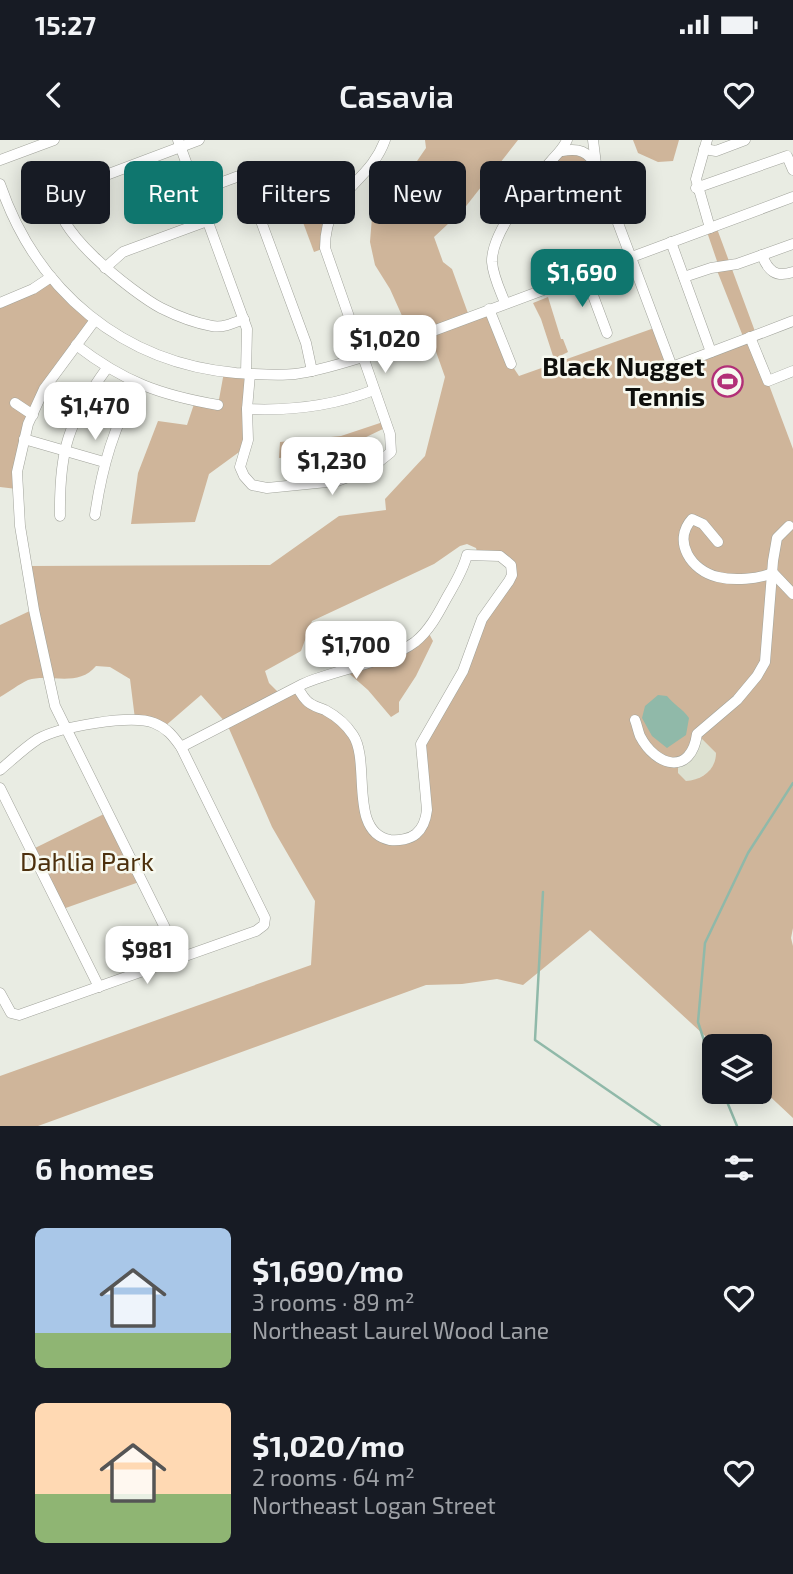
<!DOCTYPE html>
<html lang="en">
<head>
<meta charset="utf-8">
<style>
	:root { --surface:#171b24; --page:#242831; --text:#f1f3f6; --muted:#9ea1a6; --accent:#0f766e }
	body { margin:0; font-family:"Exo 2",sans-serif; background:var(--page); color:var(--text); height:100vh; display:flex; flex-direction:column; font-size:26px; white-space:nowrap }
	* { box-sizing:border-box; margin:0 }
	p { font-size:23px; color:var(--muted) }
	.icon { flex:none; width:38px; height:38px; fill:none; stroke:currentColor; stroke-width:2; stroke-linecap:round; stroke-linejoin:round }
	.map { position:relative; height:986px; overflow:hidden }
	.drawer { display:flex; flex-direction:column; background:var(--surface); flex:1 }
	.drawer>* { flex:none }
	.guide { position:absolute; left:21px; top:21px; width:752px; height:63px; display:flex; gap:14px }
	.fabs { position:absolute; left:702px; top:894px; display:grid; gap:14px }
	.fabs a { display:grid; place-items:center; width:70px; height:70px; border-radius:10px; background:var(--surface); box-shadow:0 4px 18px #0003; font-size:35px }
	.price { position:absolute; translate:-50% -60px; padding:0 16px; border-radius:14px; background:#fff; color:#222; font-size:23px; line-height:46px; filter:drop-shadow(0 2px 4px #0008) }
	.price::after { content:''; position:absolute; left:50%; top:42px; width:21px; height:16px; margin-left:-10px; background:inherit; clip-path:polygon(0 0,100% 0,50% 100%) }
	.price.current { background:var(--accent); color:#fff }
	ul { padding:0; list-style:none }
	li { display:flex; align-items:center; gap:21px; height:175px; padding:0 35px }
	li span { display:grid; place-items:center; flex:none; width:196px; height:140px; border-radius:10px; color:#555 }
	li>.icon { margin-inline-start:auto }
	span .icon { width:84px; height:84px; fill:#fffc; stroke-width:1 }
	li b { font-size:30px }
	h2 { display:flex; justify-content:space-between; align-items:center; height:84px; padding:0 35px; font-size:30px }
	.chip { padding:0 24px; border-radius:10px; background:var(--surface); box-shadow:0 4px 18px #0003; font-size:24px; line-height:63px }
	.chip.current { background:var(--accent); color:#fff }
	.status { display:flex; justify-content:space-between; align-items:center; height:49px; padding:0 35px; background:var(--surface); direction:ltr }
	.status svg { height:19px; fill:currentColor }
	header { display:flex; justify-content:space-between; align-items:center; height:91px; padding:0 35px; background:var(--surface); font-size:32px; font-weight:600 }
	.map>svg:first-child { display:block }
	.built { fill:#dde1d1 }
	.green { fill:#cfb59a; fill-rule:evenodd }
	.water { fill:#90b9a9 }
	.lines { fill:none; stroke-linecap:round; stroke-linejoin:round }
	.stream { stroke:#90b9a9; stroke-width:2.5 }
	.minor-casing { stroke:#a1a39b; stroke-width:11 }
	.minor { stroke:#fff; stroke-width:10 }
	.labels { text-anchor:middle; stroke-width:5; stroke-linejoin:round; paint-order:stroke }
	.poi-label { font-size:26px; font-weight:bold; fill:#0e0f0c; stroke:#f7f9f0; text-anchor:end }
	.park-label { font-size:26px; fill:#4d300d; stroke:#f7f9f0 }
</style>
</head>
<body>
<div class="status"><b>15:27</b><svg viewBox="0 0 49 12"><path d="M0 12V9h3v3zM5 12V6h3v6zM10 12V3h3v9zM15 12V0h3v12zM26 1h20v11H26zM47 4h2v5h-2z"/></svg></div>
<header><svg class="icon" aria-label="back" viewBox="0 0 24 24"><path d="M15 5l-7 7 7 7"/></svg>Casavia<svg class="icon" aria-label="heart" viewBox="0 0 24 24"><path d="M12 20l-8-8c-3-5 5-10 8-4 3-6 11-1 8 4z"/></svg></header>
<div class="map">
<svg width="793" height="986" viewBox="0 0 793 986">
	<rect width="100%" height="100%" fill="#e9ece3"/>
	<polygon class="built" points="697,594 716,613 716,621 709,632 694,641 686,641 677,633 678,623"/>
	<g class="green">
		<path d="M425 0H518L463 70 434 97 443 122 452 129 469 176 489 169 511 224 519 236 657 187 672 227 744 199 716 128 719 127 706 89 716 86 756 194 751 197 793 309V788L791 798 793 806V978L760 947V906H716L590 790 523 845 497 839 462 844 426 845 38 986H0V936L311 825 315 761 272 687 227 584 201 555 164 587 135 579 130 539 110 527 96 526C78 548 49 533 28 540 19 544 9 552 0 557V485L34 469 27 426 270 425 339 376 386 370 385 359 425 316 445 237 429 192 412 198 390 149 375 125 370 102 372 77 382 58 395 53 426 8ZM467 404 476 408 478 415 509 421V441L476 498 420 611 426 678 410 697H383L364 672 352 594 297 547 282 556 269 543 265 531 301 511 312 481 434 424 460 406ZM698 595 716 613C716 630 702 640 686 641L678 633V624Z"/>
		<polygon points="633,0 679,0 673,21 658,22 638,13"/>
		<polygon points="578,9 598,31 561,43 548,44 538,37 551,20"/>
		<polygon points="284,31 334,67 325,108 314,112"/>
		<polygon points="51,137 95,180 35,266 17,349 0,347 0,163"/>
		<polygon points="548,157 561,199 563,199 568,212 554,219 541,179 533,163"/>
		<polygon points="224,232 250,234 246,307 209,334 195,382 131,384 138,333 158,281 187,285 195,261 218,265"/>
		<polygon points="386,281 387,287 331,314 279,318 280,302 341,296"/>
		<polygon points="427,490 433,501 416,536 399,562 399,572 391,577 368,550 344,529 396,512"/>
		<polygon points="108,672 142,741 60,770 31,710"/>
	</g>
	<path class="water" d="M658 555 667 556C674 565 682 568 689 578L686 595 667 608 652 596 642 578 645 566Z"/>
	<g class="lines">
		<g class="stream">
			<polyline points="543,752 535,900 660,986"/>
			<polyline points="714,931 698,882 705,803 748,713 793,643"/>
			<polyline points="723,952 737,986"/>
		</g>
		<defs>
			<g id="minor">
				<polyline points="178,0 247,189 246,233"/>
				<path d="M199 0 61 52C41 83 136 155 161 168 177 176 195 183 212 186 223 188 234 183 244 179"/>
				<polyline points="593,0 596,24"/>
				<polyline points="707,0 696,39 710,88"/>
				<polyline points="704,9 716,11 745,0"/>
				<path d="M562 11C579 8 588 11 597 27L672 227 793 181"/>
				<polyline points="0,20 54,0"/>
				<polyline points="244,35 306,203 312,231"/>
				<path d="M0 44C37 152 123 223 236 233 256 234 276 236 295 234 319 231 340 224 363 217L793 57"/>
				<polyline points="696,48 787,16 793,30"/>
				<path d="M197 52C220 44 263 22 286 32 303 39 319 55 334 67"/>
				<polyline points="671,102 711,212"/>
				<path d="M762 115C768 131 776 138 793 132"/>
				<polyline points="105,128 123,112 207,81"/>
				<polyline points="585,134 607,193"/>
				<polyline points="684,137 711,128 737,124 793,104"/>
				<polyline points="0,163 33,149 51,137"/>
				<path d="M505 163C500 150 493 136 492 122 491 93 532 42 551 21 558 13 563 9 567 0"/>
				<polyline points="489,169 511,224"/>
				<polyline points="95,180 44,249 28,284 17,332 20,386 34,470 55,566 180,818"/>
				<polyline points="750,197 768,241 793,231"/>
				<path d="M76 205C124 242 160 255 218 265"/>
				<path d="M250 234 247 269 248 300 240 327 244 336 252 345 267 348 337 341 370 329 391 312 390 294 325 108C325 50 369 45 385 0"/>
				<polyline points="15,263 33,275"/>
				<path d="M247 269C291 271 333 266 374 250"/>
				<polyline points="24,299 104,322"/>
				<path d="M95 375C102 327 114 285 138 244"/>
				<path d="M60 376C59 310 68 282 107 228"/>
				<path d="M718 402 703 384 692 379C672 401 691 431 718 437 735 441 757 439 773 433L793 454"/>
				<path d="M635 580C637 585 638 591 640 596 656 627 691 636 697 594L737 560 757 536 765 522 773 421 777 398 789 386"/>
				<path d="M181 607 303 544C336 529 387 523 415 502 429 491 438 474 446 459 454 445 463 431 467 415L500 416 511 425 512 435 509 441 482 479 463 531 421 604 427 670C426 679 423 688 416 694 410 699 399 701 390 700 348 692 371 622 353 595 346 584 336 576 325 570 318 567 311 566 306 560 302 556 300 551 297 547"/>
				<path d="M0 630C12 620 24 608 38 599 59 587 131 574 154 583 167 588 173 596 181 607L265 778 264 785 256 791 19 875 11 873 0 853"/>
				<polyline points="0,648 99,847"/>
			</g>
		</defs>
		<use href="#minor" class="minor-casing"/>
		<use href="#minor" class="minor"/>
	</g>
	<defs>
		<symbol id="stadium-ring" viewBox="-11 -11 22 22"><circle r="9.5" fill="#f7f9f0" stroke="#b22f77" stroke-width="1.5"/><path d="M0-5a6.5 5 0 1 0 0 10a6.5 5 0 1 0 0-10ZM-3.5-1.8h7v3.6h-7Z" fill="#b22f77"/></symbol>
	</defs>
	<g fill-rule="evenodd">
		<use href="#stadium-ring" x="710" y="224" width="35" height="35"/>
	</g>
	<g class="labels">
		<g class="poi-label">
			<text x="705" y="236">Black Nugget<tspan x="705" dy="30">Tennis</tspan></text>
		</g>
		<g class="park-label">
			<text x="87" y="731">Dahlia Park</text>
		</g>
	</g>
</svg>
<div class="fabs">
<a><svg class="icon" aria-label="layers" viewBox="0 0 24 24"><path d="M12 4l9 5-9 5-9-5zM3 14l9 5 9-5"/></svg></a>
</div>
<b class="price current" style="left:582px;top:169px">$1,690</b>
<b class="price" style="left:385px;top:235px">$1,020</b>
<b class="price" style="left:95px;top:302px">$1,470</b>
<b class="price" style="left:332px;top:357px">$1,230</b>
<b class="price" style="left:356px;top:541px">$1,700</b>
<b class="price" style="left:147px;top:846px">$981</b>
<div class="guide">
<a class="chip">Buy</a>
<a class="chip current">Rent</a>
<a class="chip">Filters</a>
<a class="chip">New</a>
<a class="chip">Apartment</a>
</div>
</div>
<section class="drawer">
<h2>6 homes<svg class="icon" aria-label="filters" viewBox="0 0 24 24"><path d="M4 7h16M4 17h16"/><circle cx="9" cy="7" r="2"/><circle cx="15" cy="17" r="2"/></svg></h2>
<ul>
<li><span style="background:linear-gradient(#a9c7e8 75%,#8fb573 0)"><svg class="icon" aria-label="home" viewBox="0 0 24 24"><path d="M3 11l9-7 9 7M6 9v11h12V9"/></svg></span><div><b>$1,690/mo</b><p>3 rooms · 89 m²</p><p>Northeast Laurel Wood Lane</p></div><svg class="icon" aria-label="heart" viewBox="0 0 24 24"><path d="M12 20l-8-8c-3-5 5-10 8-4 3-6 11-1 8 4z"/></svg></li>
<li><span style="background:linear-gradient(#ffd9b3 65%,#8fb573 0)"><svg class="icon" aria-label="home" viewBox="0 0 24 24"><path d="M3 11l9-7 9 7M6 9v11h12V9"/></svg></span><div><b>$1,020/mo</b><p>2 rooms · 64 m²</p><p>Northeast Logan Street</p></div><svg class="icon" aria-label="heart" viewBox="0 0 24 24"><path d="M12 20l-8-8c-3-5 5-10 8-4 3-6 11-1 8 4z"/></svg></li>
</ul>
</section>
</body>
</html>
